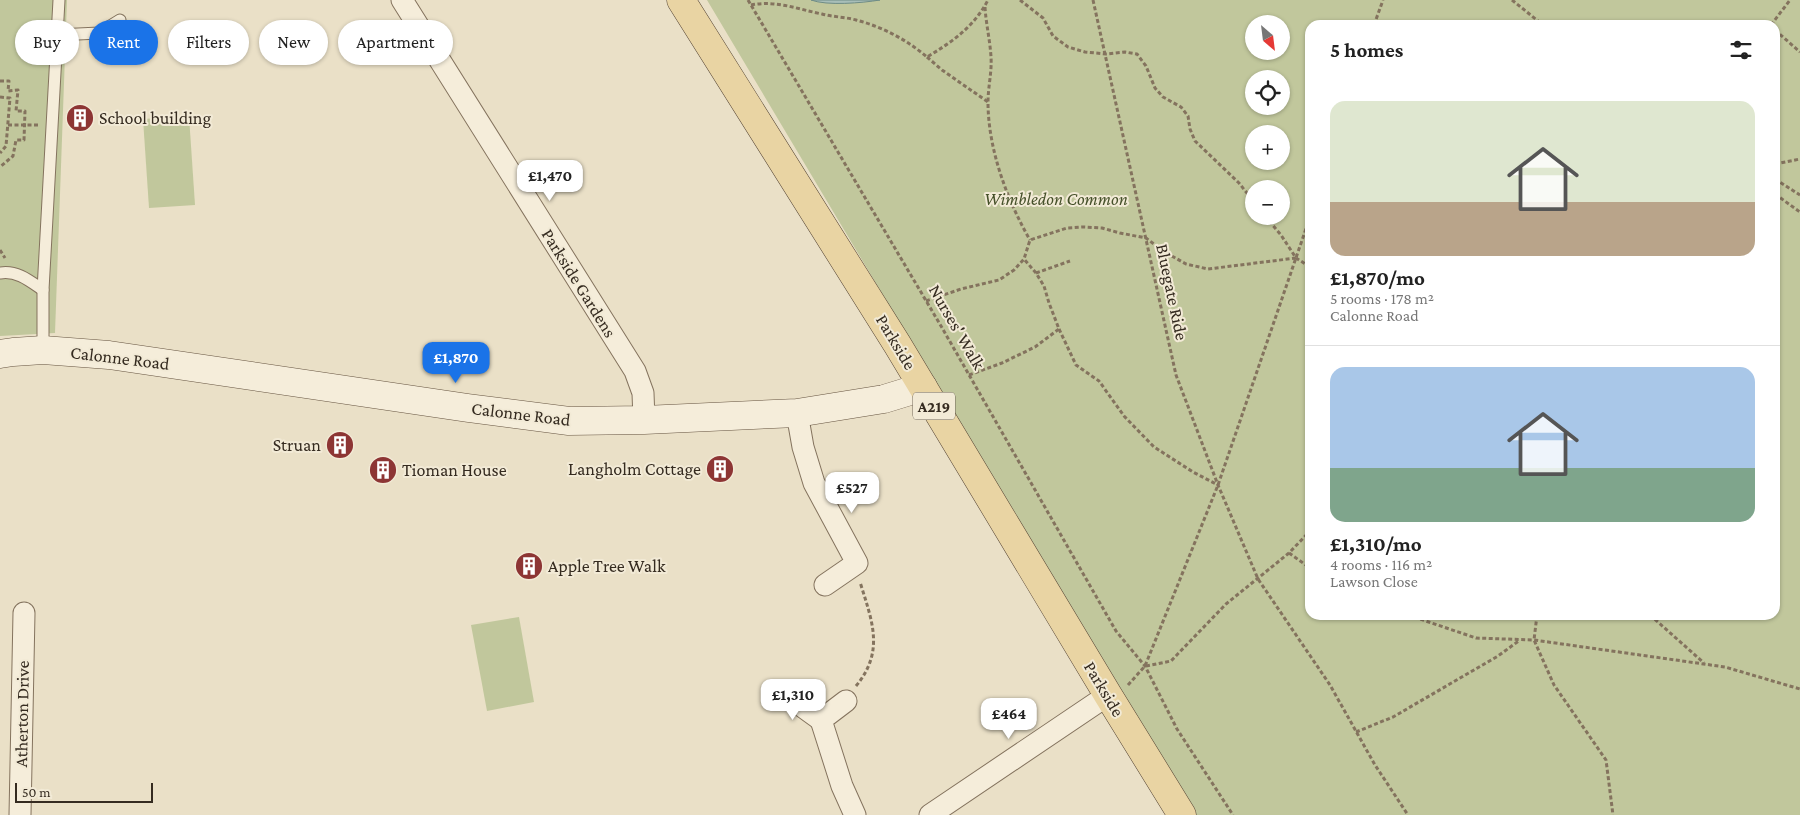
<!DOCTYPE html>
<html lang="en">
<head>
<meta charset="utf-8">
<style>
	:root { --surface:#fff; --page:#f6f6f6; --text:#222; --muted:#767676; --line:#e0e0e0; --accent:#1a73e8 }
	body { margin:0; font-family:"Crimson Pro",serif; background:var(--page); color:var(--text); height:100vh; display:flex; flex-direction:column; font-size:19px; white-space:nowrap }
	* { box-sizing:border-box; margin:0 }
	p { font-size:16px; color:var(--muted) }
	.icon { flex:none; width:28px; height:28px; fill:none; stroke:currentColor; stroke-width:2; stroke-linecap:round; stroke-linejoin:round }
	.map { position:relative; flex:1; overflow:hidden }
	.drawer { position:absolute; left:1305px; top:20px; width:475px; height:600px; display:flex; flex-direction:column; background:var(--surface); border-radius:15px; box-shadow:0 1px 4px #0004 }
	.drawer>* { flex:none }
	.guide { position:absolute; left:15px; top:20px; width:475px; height:45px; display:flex; gap:10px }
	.needle { width:32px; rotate:152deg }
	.buttons { position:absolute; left:1245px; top:15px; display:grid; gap:10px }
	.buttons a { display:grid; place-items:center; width:45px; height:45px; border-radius:50%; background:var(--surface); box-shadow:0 1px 4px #0004; font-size:25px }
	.scale { position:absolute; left:15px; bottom:12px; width:138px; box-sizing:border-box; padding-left:5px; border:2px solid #352b20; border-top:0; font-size:14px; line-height:18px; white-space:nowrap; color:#352b20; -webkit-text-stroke:4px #f2ead6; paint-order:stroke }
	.price { position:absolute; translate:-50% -42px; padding:0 11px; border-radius:10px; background:#fff; color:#222; font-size:16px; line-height:32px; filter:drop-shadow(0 1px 2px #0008) }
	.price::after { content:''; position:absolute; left:50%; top:30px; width:15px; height:11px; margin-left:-8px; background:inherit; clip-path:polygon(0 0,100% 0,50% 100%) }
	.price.active { background:var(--accent); color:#fff }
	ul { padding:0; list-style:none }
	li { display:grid; align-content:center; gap:10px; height:265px; padding:0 25px }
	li+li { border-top:1px solid var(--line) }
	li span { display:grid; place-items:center; height:155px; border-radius:15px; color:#555 }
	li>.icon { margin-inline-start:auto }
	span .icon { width:90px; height:90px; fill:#fffc; stroke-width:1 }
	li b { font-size:21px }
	h2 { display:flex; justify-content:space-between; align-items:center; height:60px; padding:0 25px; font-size:21px }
	.tag { padding:0 18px; border-radius:22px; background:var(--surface); box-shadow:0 1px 4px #0004; font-size:18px; line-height:45px }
	.tag.active { background:var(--accent); color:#fff }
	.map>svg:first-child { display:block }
	.green { fill:#c1c79c; fill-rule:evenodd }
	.water { fill:#a8beb8; stroke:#6f8c85 }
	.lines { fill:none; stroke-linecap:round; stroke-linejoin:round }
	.lane-casing { stroke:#84735e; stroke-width:13 }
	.street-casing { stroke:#84735e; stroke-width:23 }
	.secondary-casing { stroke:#665441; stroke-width:29 }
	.primary-casing { stroke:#524132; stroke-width:29 }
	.path { stroke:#84735e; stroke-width:3; stroke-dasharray:4 2.5; stroke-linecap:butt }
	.lane { stroke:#f5edda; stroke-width:11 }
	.street { stroke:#f5edda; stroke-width:21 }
	.secondary { stroke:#f5edda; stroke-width:28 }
	.primary { stroke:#e9d4a3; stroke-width:28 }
	.labels { text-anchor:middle; stroke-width:4; stroke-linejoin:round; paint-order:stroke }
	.shield { fill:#f2ead6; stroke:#6e6457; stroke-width:1 }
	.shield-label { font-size:16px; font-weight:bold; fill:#352b20 }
	.poi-label { font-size:18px; fill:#352b20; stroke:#f2ead6; text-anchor:start }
	.park-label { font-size:18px; font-style:italic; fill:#455029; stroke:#f2ead6 }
	.street-label { font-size:18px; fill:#352b20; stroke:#f2ead6 }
</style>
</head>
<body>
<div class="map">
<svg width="1800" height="815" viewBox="0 0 1800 815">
	<rect width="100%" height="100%" fill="#eae0c7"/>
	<g class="green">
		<polygon points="0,0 67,0 55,333 0,336"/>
		<path d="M707 0H1800V815H1193ZM1254 24H1281V51H1254ZM1310 25H1775V615H1310ZM1254 79H1281V106H1254ZM1254 134H1281V161H1254ZM1254 189H1281V216H1254Z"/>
		<polygon points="189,116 195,205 149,208 143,119"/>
		<polygon points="519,617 534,702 487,711 471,625"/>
	</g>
	<path class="water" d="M811 0H880C862 3 827 6 811 0Z"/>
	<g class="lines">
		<defs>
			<g id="lane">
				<polyline points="57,35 99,33 120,20"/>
				<path d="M0 273C17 270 30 281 43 290"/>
				<polyline points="43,350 43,290 59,0"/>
			</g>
			<g id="street">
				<polyline points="402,0 635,371 643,393 644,420"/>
				<polyline points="797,413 803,447 814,483 857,563 825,585"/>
				<polyline points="785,694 821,720"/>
				<polyline points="846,701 821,720 842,786 855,815"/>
				<polyline points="20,815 24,613"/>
				<polyline points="930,815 1108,695"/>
			</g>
			<polyline id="secondary" points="0,354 13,352 43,350 109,355 468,408 569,421 644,420 797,413 884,399 923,387"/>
			<polyline id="primary" points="681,0 897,344 1108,695 1182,815"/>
		</defs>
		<use href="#lane" class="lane-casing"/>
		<use href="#street" class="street-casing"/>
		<use href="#secondary" class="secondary-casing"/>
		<use href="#primary" class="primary-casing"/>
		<g class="path">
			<polyline points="748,0 941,326 1116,631 1145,666 1177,729 1233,815"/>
			<polyline points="1020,0 1043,18 1053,36 1068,47 1085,52 1106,54 1125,52 1137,54 1146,66 1155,88 1163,97 1181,107 1188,116 1190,129 1195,141 1239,183 1254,202"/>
			<polyline points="1093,0 1176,375 1218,485 1258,579 1330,685 1375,765 1408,815"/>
			<polyline points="1512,0 1543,25"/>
			<path d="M751 5C776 0 797 9 822 14 833 17 845 17 856 20 883 27 907 40 927 57 952 42 974 27 988 0"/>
			<path d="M985 7C986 24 990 40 991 57 992 72 988 87 988 102 988 149 1007 200 1030 240"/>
			<polyline points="1374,25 1383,0"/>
			<polyline points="1771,25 1790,0"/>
			<polyline points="1775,30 1800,52"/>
			<polyline points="927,57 942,70 988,102"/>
			<polyline points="0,81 9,81 8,91 18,90 16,111 25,111 24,140 16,140 13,156 0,167"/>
			<polyline points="0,97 10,98 6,146 0,153"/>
			<polyline points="8,125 39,125"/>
			<polyline points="1775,164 1800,159"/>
			<polyline points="1775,179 1800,195"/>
			<polyline points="1775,194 1800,212"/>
			<polyline points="1265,216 1281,235 1296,258 1310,267"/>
			<polyline points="0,250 5,258"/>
			<polyline points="1036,273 1070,261"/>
			<polyline points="926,301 961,289 999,280 1014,270 1024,259 1030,240 1067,228 1083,227 1102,228 1120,233 1146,238 1163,251 1186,264 1208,269 1296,258"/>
			<polyline points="1059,329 1076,365 1099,381 1124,416 1154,447 1193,472 1218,485"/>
			<polyline points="969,375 1002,363 1035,347 1059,329 1049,303 1044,286 1036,273 1024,259"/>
			<polyline points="1289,553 1310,568"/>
			<polyline points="1408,615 1476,638 1534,640 1725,667 1800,689"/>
			<polyline points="1537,615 1534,640 1554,685 1606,760 1613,815"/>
			<polyline points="1650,615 1704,663"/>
			<polyline points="1146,666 1171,661 1226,604 1289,553 1310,531"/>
			<polyline points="1128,685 1145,666 1218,485 1310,217"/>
			<path d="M856 686C885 651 872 621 860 582"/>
			<polyline points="1356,732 1393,717 1498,656 1520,640"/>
		</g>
		<use href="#lane" class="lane"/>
		<use href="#street" class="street"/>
		<use href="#secondary" class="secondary"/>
		<use href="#primary" class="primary"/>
	</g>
	<defs>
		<symbol id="building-disc" viewBox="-11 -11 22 22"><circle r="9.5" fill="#8d3534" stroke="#f2ead6"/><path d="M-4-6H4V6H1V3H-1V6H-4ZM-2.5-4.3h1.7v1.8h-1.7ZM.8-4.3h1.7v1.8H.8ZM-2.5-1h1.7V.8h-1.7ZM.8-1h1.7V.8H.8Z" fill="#fff"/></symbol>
	</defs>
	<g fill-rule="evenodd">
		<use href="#building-disc" x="64" y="102" width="32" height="32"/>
		<use href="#building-disc" x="324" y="429" width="32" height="32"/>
		<use href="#building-disc" x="704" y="453" width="32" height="32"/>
		<use href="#building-disc" x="367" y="454" width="32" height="32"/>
		<use href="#building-disc" x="513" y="550" width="32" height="32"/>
	</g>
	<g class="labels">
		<rect class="shield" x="913" y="392.5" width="42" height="27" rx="4"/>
		<g class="shield-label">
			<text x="934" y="412">A219</text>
		</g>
		<g class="poi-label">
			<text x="99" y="124">School building</text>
			<text x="321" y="451" text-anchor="end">Struan</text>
			<text x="701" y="475" text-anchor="end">Langholm Cottage</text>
			<text x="402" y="476">Tioman House</text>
			<text x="548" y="572">Apple Tree Walk</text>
		</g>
		<g class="park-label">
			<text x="1056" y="205">Wimbledon Common</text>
		</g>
		<g class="street-label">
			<text transform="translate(579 283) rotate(58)" y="6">Parkside Gardens</text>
			<text transform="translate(1172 292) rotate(78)" y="6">Bluegate Ride</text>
			<text transform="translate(957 327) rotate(60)" y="6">Nurses' Walk</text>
			<text transform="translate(896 342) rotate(59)" y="6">Parkside</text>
			<text transform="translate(120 358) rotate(7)" y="6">Calonne Road</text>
			<text transform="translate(521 414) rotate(7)" y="6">Calonne Road</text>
			<text transform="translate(1104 689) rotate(59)" y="6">Parkside</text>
			<text transform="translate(22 714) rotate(-89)" y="6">Atherton Drive</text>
		</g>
	</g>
</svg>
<div class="buttons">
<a><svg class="needle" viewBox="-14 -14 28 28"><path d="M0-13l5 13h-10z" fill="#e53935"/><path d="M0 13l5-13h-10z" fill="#767676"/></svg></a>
<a><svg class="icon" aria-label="locate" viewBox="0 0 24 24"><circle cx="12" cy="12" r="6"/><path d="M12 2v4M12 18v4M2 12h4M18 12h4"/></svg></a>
<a>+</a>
<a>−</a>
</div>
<div class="scale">50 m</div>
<b class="price" style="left:550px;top:202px">£1,470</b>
<b class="price active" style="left:456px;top:384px">£1,870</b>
<b class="price" style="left:852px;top:514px">£527</b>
<b class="price" style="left:793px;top:721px">£1,310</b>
<b class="price" style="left:1009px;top:740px">£464</b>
<div class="guide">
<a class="tag">Buy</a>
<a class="tag active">Rent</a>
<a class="tag">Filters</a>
<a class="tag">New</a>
<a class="tag">Apartment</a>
</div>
<section class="drawer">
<h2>5 homes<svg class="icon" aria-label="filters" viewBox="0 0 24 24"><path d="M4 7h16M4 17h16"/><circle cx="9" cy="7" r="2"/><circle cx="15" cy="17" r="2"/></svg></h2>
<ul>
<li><span style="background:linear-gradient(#dfe7d0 65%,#b9a48a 0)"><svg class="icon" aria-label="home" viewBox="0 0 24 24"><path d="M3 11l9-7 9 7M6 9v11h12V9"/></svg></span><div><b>£1,870/mo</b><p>5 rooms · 178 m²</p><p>Calonne Road</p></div></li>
<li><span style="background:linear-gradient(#a9c7e8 65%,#7fa58c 0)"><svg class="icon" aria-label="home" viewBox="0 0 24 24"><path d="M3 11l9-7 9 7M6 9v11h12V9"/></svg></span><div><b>£1,310/mo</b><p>4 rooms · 116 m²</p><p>Lawson Close</p></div></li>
</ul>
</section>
</div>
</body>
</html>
